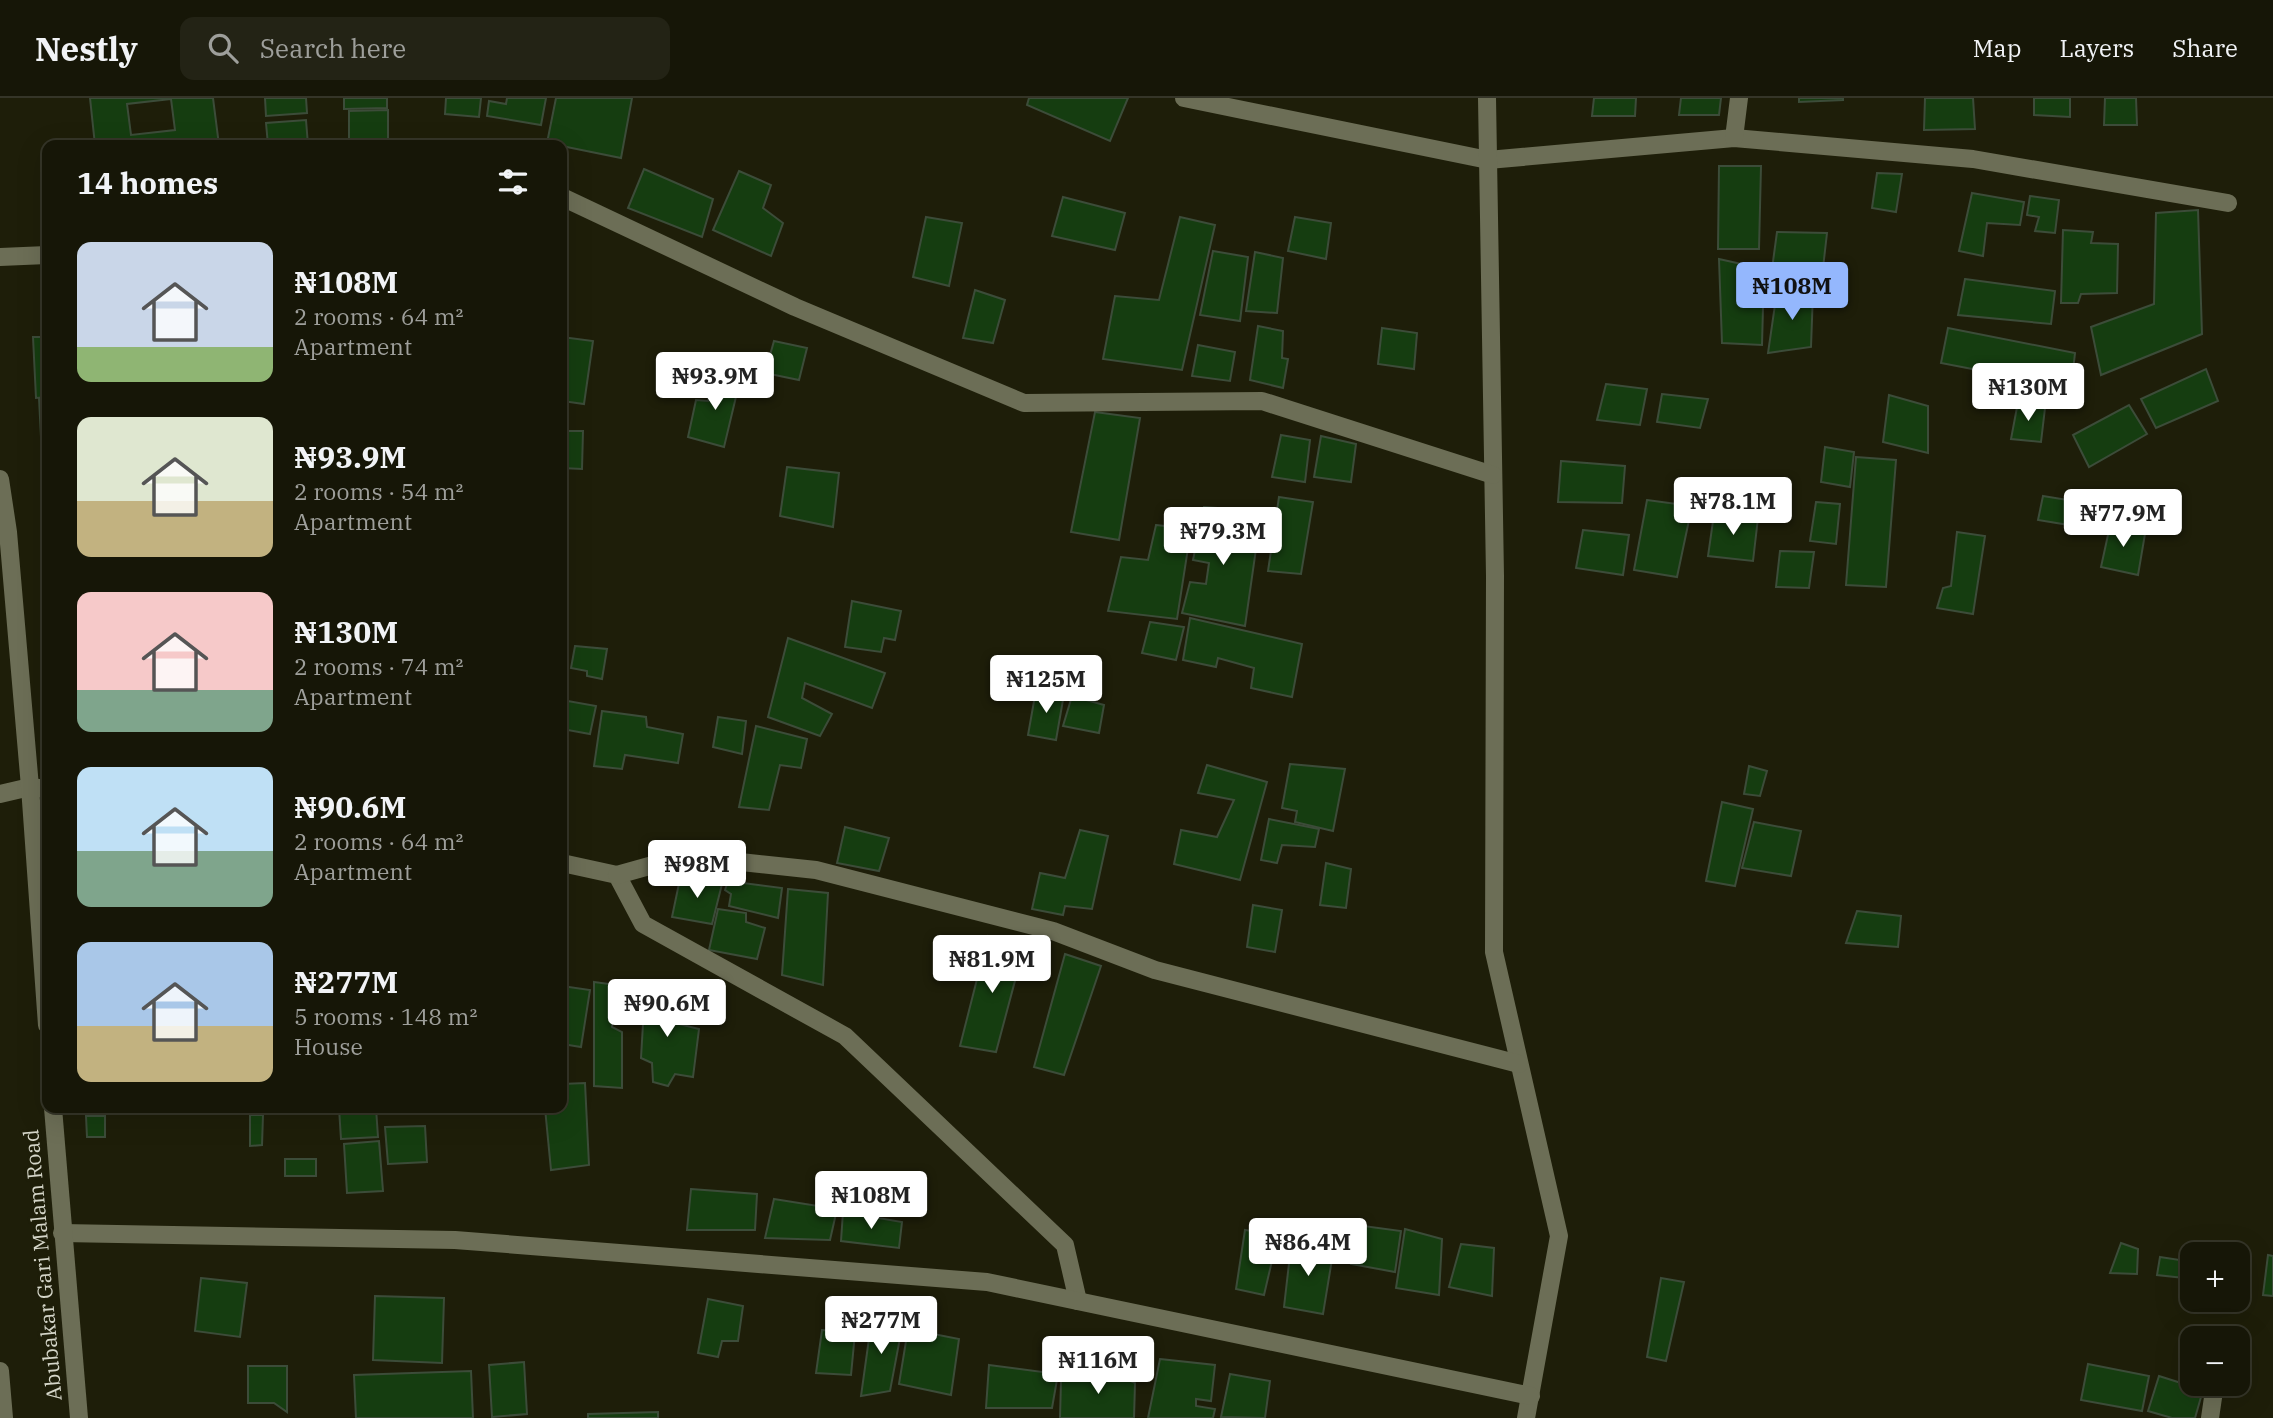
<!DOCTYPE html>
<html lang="en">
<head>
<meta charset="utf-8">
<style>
	:root { --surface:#161607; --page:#232315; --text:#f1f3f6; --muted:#9e9f9b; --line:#353528; --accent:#94b7fd }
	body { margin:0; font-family:"IBM Plex Serif",serif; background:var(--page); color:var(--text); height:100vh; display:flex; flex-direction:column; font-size:26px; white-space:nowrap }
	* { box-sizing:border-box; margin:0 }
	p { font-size:23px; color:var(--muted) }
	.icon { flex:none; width:38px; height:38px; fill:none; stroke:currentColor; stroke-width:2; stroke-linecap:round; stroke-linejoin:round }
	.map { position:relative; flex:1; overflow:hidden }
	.details { position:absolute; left:42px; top:42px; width:525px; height:973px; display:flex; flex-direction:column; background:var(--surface); border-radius:14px; box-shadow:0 7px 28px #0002,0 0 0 2px var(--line) }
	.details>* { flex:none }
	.buttons { position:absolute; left:2180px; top:1144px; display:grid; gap:14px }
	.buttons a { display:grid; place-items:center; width:70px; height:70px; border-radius:14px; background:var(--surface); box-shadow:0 7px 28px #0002,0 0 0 2px var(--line); font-size:35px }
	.price { position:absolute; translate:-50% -60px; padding:0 16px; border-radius:7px; background:#fff; color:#222; font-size:23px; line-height:46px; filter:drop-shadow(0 2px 4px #0008) }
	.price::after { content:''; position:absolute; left:50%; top:42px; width:21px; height:16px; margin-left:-10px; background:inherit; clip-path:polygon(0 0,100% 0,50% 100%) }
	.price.selected { background:var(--accent); color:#111 }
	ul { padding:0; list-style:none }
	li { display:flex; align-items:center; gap:21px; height:175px; padding:0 35px }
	li span { display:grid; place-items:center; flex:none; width:196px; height:140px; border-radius:14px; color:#555 }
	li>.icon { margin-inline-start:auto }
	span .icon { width:84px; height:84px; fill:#fffc; stroke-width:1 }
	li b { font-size:30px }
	h2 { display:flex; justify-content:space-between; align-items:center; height:84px; padding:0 35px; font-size:30px }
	header { display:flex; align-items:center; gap:42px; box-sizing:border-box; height:98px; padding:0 35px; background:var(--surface); border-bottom:2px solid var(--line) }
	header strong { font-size:33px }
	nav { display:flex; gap:38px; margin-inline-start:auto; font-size:24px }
	.search { width:490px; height:63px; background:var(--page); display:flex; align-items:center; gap:18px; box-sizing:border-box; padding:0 24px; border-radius:14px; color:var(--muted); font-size:26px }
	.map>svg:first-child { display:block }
	.building { fill:#153d10; stroke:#3c4c39; stroke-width:2; fill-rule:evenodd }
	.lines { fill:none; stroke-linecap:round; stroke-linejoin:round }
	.minor { stroke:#6c6e56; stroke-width:18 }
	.tertiary { stroke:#6c6e56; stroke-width:18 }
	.labels { text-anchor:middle; stroke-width:5; stroke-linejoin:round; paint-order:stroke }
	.street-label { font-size:21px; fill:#d5d6c9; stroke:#1e1e09 }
</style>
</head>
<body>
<header>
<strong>Nestly</strong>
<div class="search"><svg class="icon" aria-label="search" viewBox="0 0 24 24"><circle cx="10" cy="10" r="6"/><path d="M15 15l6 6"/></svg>Search here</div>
<nav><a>Map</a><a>Layers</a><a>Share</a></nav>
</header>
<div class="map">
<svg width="2273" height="1320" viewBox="0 0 2273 1320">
	<rect width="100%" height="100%" fill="#1e1e09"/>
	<g class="building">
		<path d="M90 0H213L219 47H95ZM171 1 175 32 131 37 127 6Z"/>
		<polygon points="265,0 306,0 307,15 266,18"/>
		<polygon points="344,0 387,0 387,10 344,11"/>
		<polygon points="446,0 481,0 479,19 445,16"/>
		<polygon points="507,0 546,0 541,27 487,18 489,3 506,6"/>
		<polygon points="556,0 632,0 621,60 547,45"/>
		<polygon points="1029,0 1128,0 1110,43 1027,7"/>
		<polygon points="1594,0 1636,0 1635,18 1592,18"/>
		<polygon points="1681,0 1721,0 1719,17 1679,17"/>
		<polygon points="1799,0 1843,0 1843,2 1799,4"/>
		<polygon points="1925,0 1973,0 1975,31 1924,32"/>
		<polygon points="2034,0 2070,0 2070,19 2034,17"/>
		<polygon points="2105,0 2136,0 2137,27 2104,27"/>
		<polygon points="388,12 388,47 349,47 349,13"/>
		<polygon points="306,22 308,47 268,47 266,25"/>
		<polygon points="1719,68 1761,68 1759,151 1718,151"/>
		<polygon points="644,71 713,101 702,139 628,110"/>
		<polygon points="739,73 771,87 763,110 783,125 771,158 713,132"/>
		<polygon points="1877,75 1902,76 1896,114 1872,110"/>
		<polygon points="1972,95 2024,104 2020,127 1987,125 1983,158 1959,153"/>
		<polygon points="2030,98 2059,102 2055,135 2035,133 2039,119 2027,117"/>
		<polygon points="1063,99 1125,115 1115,152 1052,138"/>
		<polygon points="2198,112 2202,236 2101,277 2091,229 2154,206 2156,115"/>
		<polygon points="926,119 962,125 949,188 913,179"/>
		<polygon points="1180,119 1215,127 1182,272 1103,261 1115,198 1159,202"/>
		<polygon points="1295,119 1331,125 1326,161 1288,153"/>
		<polygon points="2063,132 2093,134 2091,145 2118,146 2117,195 2081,196 2078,205 2061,205"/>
		<polygon points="1777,134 1827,135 1823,170 1772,171"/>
		<polygon points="1213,153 1248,159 1240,223 1200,217"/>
		<polygon points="1255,154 1283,160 1277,215 1246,213"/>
		<polygon points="1719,161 1764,171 1762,247 1722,245"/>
		<polygon points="1965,181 2055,193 2051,226 1958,217"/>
		<polygon points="975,192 1005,202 993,245 963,240"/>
		<polygon points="1777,193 1813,194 1811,249 1768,255"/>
		<polygon points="1258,228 1283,233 1282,260 1288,261 1283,290 1250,282"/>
		<polygon points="1382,230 1417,235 1414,271 1378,266"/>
		<polygon points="1948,230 2075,255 2071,290 1941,265"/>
		<polygon points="33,239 47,239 47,299 36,300"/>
		<polygon points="562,239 593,243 584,306 562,303"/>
		<polygon points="774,243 807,250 799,282 765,275"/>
		<polygon points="1198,247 1235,254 1230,283 1192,278"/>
		<polygon points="2206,271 2218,303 2156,330 2141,301"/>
		<polygon points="714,276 740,282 724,349 688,339 696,302 708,303"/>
		<polygon points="1606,286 1647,291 1640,327 1597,322"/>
		<polygon points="1662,296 1708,301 1700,330 1657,324"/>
		<polygon points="1889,297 1928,308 1928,355 1883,344"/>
		<polygon points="39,300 47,300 47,378 43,378"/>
		<polygon points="2018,304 2045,310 2041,344 2011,341"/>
		<polygon points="2129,307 2147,336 2089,369 2073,337"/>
		<polygon points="1095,314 1140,320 1119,442 1071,434"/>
		<polygon points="562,333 583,333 582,371 562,370"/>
		<polygon points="1281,337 1310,342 1305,384 1272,379"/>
		<polygon points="1321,338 1356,346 1351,384 1314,379"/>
		<polygon points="1825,349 1854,354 1850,389 1821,384"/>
		<polygon points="1856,359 1896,362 1886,489 1846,487"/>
		<polygon points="1561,363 1625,368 1622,405 1558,404"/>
		<polygon points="787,369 839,375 833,429 780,418"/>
		<polygon points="2043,398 2074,403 2069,427 2038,422"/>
		<polygon points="1279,399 1313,404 1301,476 1268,473"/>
		<polygon points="1647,402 1692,408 1677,479 1634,472"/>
		<polygon points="1816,404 1840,406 1836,446 1810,443"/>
		<polygon points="1204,409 1244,412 1240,428 1259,430 1245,528 1182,515 1190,484 1206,486 1209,465 1193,462"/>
		<polygon points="1714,416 1758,420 1753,463 1708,458"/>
		<polygon points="2111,423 2145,436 2138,477 2101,469"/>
		<polygon points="1156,427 1191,431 1177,521 1108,513 1121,459 1148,462"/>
		<polygon points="1583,432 1629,437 1623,477 1576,470"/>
		<polygon points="1957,434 1985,438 1973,516 1937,510 1943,490 1951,488"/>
		<polygon points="1780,453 1814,454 1809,490 1776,489"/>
		<polygon points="852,503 901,513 895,542 884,540 881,554 845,549"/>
		<polygon points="1190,520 1302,546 1292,599 1251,590 1254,570 1218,560 1216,569 1183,562"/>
		<polygon points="1150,524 1184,529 1176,562 1142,555"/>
		<polygon points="788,540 885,575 872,610 805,585 802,600 832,616 820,638 768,619"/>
		<polygon points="575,548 607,551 602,581 587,578 587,573 571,570"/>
		<polygon points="1036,592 1064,596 1056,642 1028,637"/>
		<polygon points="1072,598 1104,607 1099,635 1063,628"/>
		<polygon points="562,602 596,608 590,636 562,631"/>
		<polygon points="602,613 646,619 647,629 683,636 678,665 625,657 622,671 594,668"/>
		<polygon points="718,619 746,623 742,656 713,649"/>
		<polygon points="756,628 807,641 801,670 780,667 769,712 739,709"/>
		<polygon points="1290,666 1345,671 1333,733 1295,724 1297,713 1282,710"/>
		<polygon points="1207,667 1267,684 1240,782 1174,766 1181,732 1217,739 1234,702 1198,695"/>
		<polygon points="1749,668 1767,673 1760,698 1744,696"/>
		<polygon points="1722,704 1753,711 1735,788 1706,783"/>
		<polygon points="1269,721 1319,731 1315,749 1282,747 1277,765 1261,762"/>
		<polygon points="1754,724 1801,733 1791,778 1742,770"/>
		<polygon points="845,729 889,740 879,773 837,765"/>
		<polygon points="1080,732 1108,738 1092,811 1065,808 1063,817 1032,811 1040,775 1065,780"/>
		<polygon points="1326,765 1351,771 1346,810 1320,807"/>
		<polygon points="681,776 722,786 712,826 672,819"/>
		<polygon points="728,783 782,790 778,820 729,808 731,796 725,792"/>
		<polygon points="788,791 828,795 823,887 782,877"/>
		<polygon points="1253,807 1282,812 1275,854 1247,849"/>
		<polygon points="718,811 746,815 746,824 765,830 757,861 709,852"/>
		<polygon points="1857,813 1901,818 1898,849 1846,845"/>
		<polygon points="988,838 1024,849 996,954 960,948"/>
		<polygon points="1065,856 1101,868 1064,977 1034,969"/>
		<polygon points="594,884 617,887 612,929 622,934 622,990 594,988"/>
		<polygon points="562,888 590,892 581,949 562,946"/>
		<polygon points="645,892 674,892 671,924 699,931 693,979 675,976 668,988 653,984 652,965 641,960"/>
		<polygon points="585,985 589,1067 551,1072 545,1010 562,1010 562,986"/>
		<polygon points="339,1010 376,1010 378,1039 341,1041"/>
		<polygon points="250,1017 263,1017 262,1047 250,1048"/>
		<polygon points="86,1018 105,1018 105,1039 87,1039"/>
		<polygon points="425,1028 427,1064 388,1066 385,1029"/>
		<polygon points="379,1043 383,1093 347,1095 344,1046"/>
		<rect x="285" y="1061" width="31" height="17"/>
		<polygon points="691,1091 757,1096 755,1132 687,1132"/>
		<polygon points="774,1101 837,1111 830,1142 765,1140"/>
		<polygon points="843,1114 902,1124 899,1150 841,1143"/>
		<polygon points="1356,1127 1401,1133 1395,1174 1351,1166"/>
		<polygon points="1405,1131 1442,1141 1439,1197 1396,1190"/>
		<polygon points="1245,1132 1278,1137 1264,1197 1236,1191"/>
		<polygon points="2121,1145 2138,1151 2137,1176 2110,1175"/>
		<polygon points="1461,1146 1494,1150 1492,1198 1449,1189"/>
		<polygon points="2196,1146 2227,1150 2226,1157 2195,1157"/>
		<polygon points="1291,1148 1334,1149 1323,1216 1284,1209"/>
		<polygon points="2268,1157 2273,1158 2273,1198 2263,1197"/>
		<polygon points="2160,1159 2193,1164 2193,1181 2157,1177"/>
		<polygon points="201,1180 247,1185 240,1239 195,1233"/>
		<polygon points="1661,1180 1684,1184 1666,1263 1647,1259"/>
		<polygon points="375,1198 444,1200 442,1265 373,1262"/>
		<polygon points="708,1201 743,1208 738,1243 722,1243 718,1259 698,1255"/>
		<polygon points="872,1219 903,1224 890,1293 861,1298"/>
		<polygon points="908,1231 959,1241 951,1297 899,1286"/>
		<polygon points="822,1232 855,1235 851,1277 816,1275"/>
		<polygon points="1160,1261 1215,1267 1211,1303 1196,1301 1196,1308 1215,1311 1213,1320 1148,1320"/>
		<polygon points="524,1264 527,1316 492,1319 489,1267"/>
		<polygon points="1085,1266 1108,1272 1135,1285 1134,1320 1060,1320 1061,1283 1081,1281"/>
		<polygon points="2088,1266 2149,1278 2142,1313 2081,1302"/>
		<polygon points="989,1267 1058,1276 1052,1310 986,1310"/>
		<polygon points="248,1268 287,1268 287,1314 274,1305 248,1305"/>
		<polygon points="471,1273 473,1320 356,1320 354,1277"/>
		<polygon points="1230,1276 1270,1283 1265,1320 1221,1319"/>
		<polygon points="2159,1278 2203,1292 2195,1320 2172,1320 2148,1313"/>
		<polygon points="658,1314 658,1320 588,1320 588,1316"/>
	</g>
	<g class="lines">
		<g class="minor">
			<polyline points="1184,0 1488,62 1734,40 1973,61 2228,105"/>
			<polyline points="1487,0 1495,478 1494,854 1559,1138 1526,1320"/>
			<polyline points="1734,40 1739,0"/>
			<polyline points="562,99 795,209 1024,305 1262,303 1493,377"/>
			<polyline points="0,159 47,157"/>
			<polyline points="0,696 30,689 47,691"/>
			<polyline points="562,765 617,777 643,826 845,938 1065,1147 1078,1203"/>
			<polyline points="617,777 685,758 816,772 1053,833 1155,872 1519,966"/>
			<polyline points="62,1135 455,1142 987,1184 1531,1298"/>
			<polyline points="2221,1241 2221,1240"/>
			<polyline points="2210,1320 2215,1286"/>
		</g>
		<g class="tertiary">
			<polyline points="0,381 8,434 30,689 47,927"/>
			<polyline points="53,1010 79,1320"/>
			<polyline points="0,1273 4,1320"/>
		</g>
	</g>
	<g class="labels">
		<g class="street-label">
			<text transform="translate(43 1167) rotate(-95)" y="7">Abubakar Gari Malam Road</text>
		</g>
	</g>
</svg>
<div class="buttons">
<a>+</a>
<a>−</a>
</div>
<b class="price selected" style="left:1792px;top:224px">₦108M</b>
<b class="price" style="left:715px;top:314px">₦93.9M</b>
<b class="price" style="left:2028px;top:325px">₦130M</b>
<b class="price" style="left:1733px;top:439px">₦78.1M</b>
<b class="price" style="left:2123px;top:451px">₦77.9M</b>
<b class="price" style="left:1223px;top:469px">₦79.3M</b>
<b class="price" style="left:1046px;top:617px">₦125M</b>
<b class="price" style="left:697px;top:802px">₦98M</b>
<b class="price" style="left:992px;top:897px">₦81.9M</b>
<b class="price" style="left:667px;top:941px">₦90.6M</b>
<b class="price" style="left:871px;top:1133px">₦108M</b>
<b class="price" style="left:1308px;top:1180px">₦86.4M</b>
<b class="price" style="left:881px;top:1258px">₦277M</b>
<b class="price" style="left:1098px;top:1298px">₦116M</b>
<section class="details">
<h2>14 homes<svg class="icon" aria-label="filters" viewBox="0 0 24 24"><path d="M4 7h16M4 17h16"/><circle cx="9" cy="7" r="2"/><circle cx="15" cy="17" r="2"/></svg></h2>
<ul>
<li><span style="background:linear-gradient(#c9d6e8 75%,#8fb573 0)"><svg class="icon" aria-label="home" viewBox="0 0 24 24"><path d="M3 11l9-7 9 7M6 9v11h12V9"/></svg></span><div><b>₦108M</b><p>2 rooms · 64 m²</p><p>Apartment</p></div></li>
<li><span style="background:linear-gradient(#dfe7d0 60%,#c2b280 0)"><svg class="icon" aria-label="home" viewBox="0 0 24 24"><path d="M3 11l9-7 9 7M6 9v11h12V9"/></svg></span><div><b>₦93.9M</b><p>2 rooms · 54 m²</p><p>Apartment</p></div></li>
<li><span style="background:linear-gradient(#f6c9c9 70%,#7fa58c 0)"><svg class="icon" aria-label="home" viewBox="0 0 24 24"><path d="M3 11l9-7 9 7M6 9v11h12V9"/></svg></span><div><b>₦130M</b><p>2 rooms · 74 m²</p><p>Apartment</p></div></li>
<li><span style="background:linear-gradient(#bfe0f5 60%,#7fa58c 0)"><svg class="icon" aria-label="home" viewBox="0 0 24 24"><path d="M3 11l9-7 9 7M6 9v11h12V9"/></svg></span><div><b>₦90.6M</b><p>2 rooms · 64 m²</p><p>Apartment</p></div></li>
<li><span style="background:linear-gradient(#a9c7e8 60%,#c2b280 0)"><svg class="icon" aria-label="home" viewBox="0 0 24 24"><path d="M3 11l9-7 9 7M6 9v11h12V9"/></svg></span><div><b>₦277M</b><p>5 rooms · 148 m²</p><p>House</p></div></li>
</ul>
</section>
</div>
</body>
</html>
